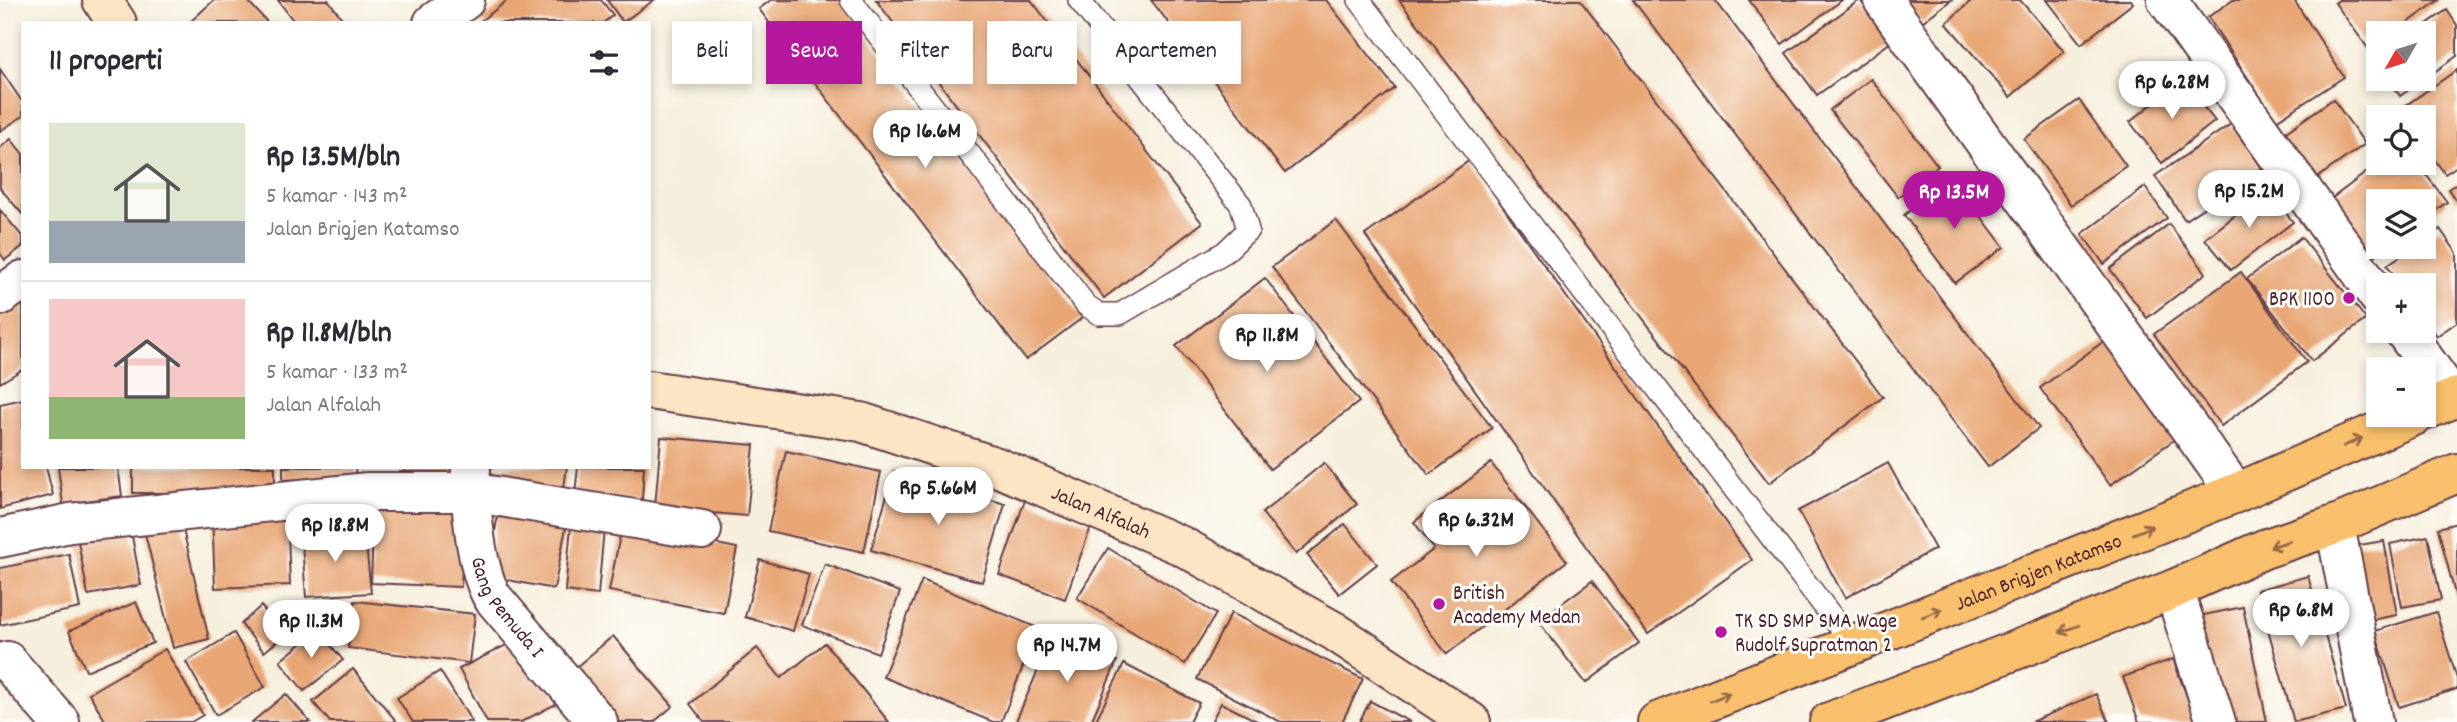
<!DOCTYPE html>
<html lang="id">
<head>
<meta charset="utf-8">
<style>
	:root { --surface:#fff; --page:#f2f2f3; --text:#2b2b33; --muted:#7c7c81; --line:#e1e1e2; --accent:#b5179e }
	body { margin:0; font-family:Dekko,sans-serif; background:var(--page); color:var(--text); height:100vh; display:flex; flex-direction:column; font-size:26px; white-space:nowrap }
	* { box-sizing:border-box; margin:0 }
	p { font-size:23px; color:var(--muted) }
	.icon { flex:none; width:38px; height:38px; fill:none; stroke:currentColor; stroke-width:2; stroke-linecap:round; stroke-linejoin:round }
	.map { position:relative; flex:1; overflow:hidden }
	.side { position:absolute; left:21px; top:21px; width:630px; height:448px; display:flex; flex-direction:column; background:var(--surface); border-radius:0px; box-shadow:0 4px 10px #0003 }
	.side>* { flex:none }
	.top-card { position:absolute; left:672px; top:21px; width:665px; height:63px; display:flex; gap:14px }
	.needle { width:46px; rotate:231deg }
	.buttons { position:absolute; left:2366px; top:21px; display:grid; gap:14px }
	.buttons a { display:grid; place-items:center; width:70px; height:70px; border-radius:0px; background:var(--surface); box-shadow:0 4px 10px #0003; font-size:35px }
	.price { position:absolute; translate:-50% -60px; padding:0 16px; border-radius:24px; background:#fff; color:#222; font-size:23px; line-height:46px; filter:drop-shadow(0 2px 4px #0008) }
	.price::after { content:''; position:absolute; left:50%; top:42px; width:21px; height:16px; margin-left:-10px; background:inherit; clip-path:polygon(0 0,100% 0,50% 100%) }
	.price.selected { background:var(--accent); color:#fff }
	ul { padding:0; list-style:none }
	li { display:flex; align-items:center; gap:21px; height:175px; padding:0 28px }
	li+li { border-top:2px solid var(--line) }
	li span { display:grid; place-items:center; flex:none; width:196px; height:140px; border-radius:0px; color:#555 }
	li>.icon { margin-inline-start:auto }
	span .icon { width:84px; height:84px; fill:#fffc; stroke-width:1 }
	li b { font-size:30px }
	h2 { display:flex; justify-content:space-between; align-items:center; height:84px; padding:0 28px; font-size:30px }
	.chip { padding:0 24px; border-radius:0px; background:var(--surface); box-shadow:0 4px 10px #0003; font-size:24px; line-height:63px }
	.chip.selected { background:var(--accent); color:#fff }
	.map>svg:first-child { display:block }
	.building { fill:#e8a674 }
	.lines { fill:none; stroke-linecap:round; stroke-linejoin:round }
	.lane-casing { stroke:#643e46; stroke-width:24 }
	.street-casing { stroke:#643e46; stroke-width:42 }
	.secondary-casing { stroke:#643e46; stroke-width:42 }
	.primary-casing { stroke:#643e46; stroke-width:42 }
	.lane { stroke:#fff; stroke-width:21 }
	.street { stroke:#fff; stroke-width:38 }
	.secondary { stroke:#fce5c4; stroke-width:38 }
	.primary { stroke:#f8bf6c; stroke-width:38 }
	.oneway { stroke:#986748 }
	.poi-dot { fill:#b5179e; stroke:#fdfcf7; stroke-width:2.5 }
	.labels { text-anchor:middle; stroke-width:6; stroke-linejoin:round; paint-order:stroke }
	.poi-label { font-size:21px; fill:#4a1f2b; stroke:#fdfcf7; text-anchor:start }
	.street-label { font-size:21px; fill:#4a1f2b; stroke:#fdfcf7 }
</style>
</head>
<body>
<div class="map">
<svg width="2457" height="722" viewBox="0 0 2457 722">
	<rect width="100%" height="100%" fill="#fdfcf7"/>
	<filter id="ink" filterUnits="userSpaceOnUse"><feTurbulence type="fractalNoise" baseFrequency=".0143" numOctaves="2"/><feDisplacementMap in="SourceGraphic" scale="14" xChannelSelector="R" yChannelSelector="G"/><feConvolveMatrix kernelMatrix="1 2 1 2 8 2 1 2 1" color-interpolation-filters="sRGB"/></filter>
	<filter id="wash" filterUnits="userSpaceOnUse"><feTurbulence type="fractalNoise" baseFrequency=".00686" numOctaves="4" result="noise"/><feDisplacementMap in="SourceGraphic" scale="28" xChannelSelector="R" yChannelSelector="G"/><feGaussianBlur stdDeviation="1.57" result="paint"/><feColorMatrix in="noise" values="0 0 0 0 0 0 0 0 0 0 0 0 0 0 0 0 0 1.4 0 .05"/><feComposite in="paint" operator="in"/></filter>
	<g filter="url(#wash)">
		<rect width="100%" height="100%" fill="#f6efdd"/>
		<g id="blocks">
			<g class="building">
				<polygon points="214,0 247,0 268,23 189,23"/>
				<polygon points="278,0 328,0 344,21 342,23 295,23"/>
				<polygon points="508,0 601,0 613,15 603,23 478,23"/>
				<polygon points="607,0 654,0 623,22"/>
				<polygon points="771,0 840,0 1082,318 1026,360 759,9"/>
				<polygon points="876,0 1031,0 1202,223 1104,298"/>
				<polygon points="1151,0 1326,0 1395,88 1285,173"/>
				<polygon points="1399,0 1580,0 1883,397 1769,483"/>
				<polygon points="1633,0 1715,0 2039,428 1988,467"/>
				<polygon points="1749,0 1842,0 1782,44"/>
				<polygon points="1860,0 1891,42 1817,95 1786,53"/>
				<polygon points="1906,0 1951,0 1922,22"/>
				<polygon points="1972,0 2020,0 2064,51 2010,97 1946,23"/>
				<polygon points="2047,0 2131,0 2133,3 2081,44"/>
				<polygon points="2233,0 2294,0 2344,77 2276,121 2208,17"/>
				<polygon points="2339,0 2439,0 2394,33 2378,33 2378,45 2370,51 2335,3"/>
				<polygon points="2447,10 2457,25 2457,56 2400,96 2388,79 2424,79 2424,33 2414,33"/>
				<polygon points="0,69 23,103 23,116 0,131"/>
				<polygon points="2457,70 2457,166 2445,174 2424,145 2424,117 2405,117 2399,110"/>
				<polygon points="1871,79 1938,166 1898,197 1830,110"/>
				<polygon points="2182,80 2215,121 2162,163 2130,122"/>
				<polygon points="2333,99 2365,144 2311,182 2279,137"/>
				<polygon points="2079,100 2126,166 2071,205 2024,139"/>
				<polygon points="2231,124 2262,168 2185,220 2155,176"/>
				<polygon points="11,139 23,154 23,215 0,188 0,148"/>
				<polygon points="1470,160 1752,560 1648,634 1365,235"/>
				<polygon points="2379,163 2417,163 2447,202 2424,219 2424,201 2378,201 2378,247 2387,247 2370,259 2327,202"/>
				<polygon points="1953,179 2004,247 1955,283 1904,215"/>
				<polygon points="2457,183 2457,202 2448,189"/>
				<polygon points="2145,187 2167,218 2104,264 2082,234"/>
				<polygon points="2268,190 2293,222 2231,270 2205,239"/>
				<polygon points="0,210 23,237 23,246 5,260 0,253"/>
				<polygon points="1336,220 1492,428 1429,475 1272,267"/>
				<polygon points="2169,224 2206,273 2147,318 2110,269"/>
				<polygon points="2440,229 2457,253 2457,322 2437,336 2424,317 2424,285 2401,285 2387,265 2414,247 2424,247 2424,240"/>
				<polygon points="2301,237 2366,319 2312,361 2247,279"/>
				<polygon points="2241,272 2307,362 2221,426 2154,334"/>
				<polygon points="1265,278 1359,402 1270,469 1176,346"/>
				<polygon points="23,301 23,369 0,383 0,314"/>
				<polygon points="2107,339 2178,437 2110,485 2040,388"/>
				<polygon points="23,399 23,467 46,467 53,495 0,509 0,404"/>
				<polygon points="661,437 754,445 747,516 655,508"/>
				<polygon points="786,451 881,472 864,552 768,531"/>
				<polygon points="1324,463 1357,504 1296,554 1262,513"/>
				<polygon points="1491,463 1567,561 1447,654 1391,582 1434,549 1414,522"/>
				<polygon points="1888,463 1935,549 1845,598 1798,511"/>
				<polygon points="58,467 118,467 122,496 63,504"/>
				<rect x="133" y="467" width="142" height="26"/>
				<polygon points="283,467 355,467 356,477 283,480"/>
				<polygon points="405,467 458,467 455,485 404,475"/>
				<polygon points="477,467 567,467 563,495 475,486"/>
				<polygon points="578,467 644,467 642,500 575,494"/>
				<polygon points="894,471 1005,504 982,582 871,550"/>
				<polygon points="1025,500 1092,524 1065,599 999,575"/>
				<polygon points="374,501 465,506 461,587 371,583"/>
				<polygon points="500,503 568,517 554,589 487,576"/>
				<polygon points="287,510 290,585 215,588 212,513"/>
				<polygon points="180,517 209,639 173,648 143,525"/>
				<polygon points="2457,523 2457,598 2456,598 2438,528"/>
				<polygon points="1345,524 1377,564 1339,594 1307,555"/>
				<polygon points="622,525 737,548 724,613 609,591"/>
				<polygon points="571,526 604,529 598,595 565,591"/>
				<polygon points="131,531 141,585 88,595 78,541"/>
				<polygon points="301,532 365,535 371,593 306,597"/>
				<polygon points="2428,536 2441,600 2402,607 2390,544"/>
				<polygon points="2384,541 2397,615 2360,622 2347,547"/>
				<polygon points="1108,548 1216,614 1185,664 1077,598"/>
				<polygon points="69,554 80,608 0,625 0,568"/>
				<polygon points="760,560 809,574 793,631 745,617"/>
				<polygon points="825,564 900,592 878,653 802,625"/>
				<polygon points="2308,576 2346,709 2294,722 2257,590"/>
				<polygon points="922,580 1038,628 1001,722 993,722 883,677"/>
				<polygon points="1592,581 1639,643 1586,683 1538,621"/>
				<polygon points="355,601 475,614 469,663 348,648"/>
				<polygon points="136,602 153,643 86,671 69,631"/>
				<polygon points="261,606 285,635 264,652 241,624"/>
				<polygon points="2243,607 2267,722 2222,722 2199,616"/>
				<polygon points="2436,612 2457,679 2457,689 2399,707 2375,631"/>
				<polygon points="1231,613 1363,679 1342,722 1281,722 1197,679"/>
				<polygon points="318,630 343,660 304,691 280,661"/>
				<polygon points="234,633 265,687 216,715 186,662"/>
				<polygon points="1054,633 1117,661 1091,722 1016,721"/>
				<polygon points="524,636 558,703 521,722 487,722 459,669"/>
				<polygon points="613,636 673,706 654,722 610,722 569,673"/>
				<polygon points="825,643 889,722 704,722 690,704 757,648 781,678"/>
				<polygon points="165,649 203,715 191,722 106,722 89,693"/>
				<polygon points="2173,659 2196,722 2139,722 2123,677"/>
				<polygon points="1124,664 1199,703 1189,722 1095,722"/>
				<polygon points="353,669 397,722 330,722 313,702"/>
				<polygon points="440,671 472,722 413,722 397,698"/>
				<polygon points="286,694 310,722 252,722"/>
				<polygon points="2096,694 2109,722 2031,722"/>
				<polygon points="1370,701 1410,722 1359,722"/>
				<polygon points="1221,703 1259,722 1211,722"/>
			</g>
		</g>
	</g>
	<g filter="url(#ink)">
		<use href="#blocks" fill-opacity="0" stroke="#643e46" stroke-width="2"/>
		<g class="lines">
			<defs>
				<g id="lane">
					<polyline points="851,0 1086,305 1099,314 1120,314 1225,252 1248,230 1241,205 1079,0"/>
					<polyline points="1359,0 1853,644"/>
				</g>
				<g id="street">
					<polyline points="1883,0 2236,493"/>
					<polyline points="2167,0 2378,296"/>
					<polyline points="433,23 465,0"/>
					<polyline points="0,296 23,280"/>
					<polyline points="2404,331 2453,399"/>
					<path id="s1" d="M471 469C469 501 476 571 493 598L598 722"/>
					<polyline points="2335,525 2373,722"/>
					<polyline points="0,538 70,523 368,492 470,492 702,530"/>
					<polyline points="2174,589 2216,722"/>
					<polyline points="7,661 60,722"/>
				</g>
				<g id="secondary">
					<polyline points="102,0 117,23"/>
					<path id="s2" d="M649 390 861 422 997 467 1182 546 1334 631 1471 722"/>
				</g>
				<g id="primary">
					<polyline points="2424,411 2457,397"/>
					<path id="s3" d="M1657 722 2236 493 2416 415"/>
					<polyline points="1829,722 2174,589 2264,549 2335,525 2457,473"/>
				</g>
			</defs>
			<use href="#lane" class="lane-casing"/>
			<use href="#street" class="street-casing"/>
			<use href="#secondary" class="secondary-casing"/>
			<use href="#primary" class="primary-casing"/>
			<use href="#lane" class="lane"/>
			<use href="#street" class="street"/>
			<use href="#secondary" class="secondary"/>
			<use href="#primary" class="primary"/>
		</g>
		<defs><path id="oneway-shaft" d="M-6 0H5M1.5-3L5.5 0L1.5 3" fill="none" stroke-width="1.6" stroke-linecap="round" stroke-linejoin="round" transform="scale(1.75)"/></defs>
		<g class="oneway">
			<use href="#oneway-shaft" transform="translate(2353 442) rotate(-24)"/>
			<use href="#oneway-shaft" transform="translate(2143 530) rotate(-22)"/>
			<use href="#oneway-shaft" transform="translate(2280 544) rotate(161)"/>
			<use href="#oneway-shaft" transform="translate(1932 613) rotate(-22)"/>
			<use href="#oneway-shaft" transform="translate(2069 629) rotate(159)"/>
			<use href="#oneway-shaft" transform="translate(1720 697) rotate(-22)"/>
		</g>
	</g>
	<g class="poi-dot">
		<circle cx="2349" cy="298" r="7"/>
		<circle cx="1439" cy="604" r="7"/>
		<circle cx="1721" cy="632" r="7"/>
	</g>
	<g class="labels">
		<g class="poi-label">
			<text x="2335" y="305" text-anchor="end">BPK 1100</text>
			<text x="1453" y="599">British<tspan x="1453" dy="24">Academy Medan</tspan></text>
			<text x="1735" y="627">TK SD SMP SMA Wage<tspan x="1735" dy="24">Rudolf Supratman 2</tspan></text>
		</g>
		<g class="street-label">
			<text dy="7" stroke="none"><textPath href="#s2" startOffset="471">Jalan Alfalah</textPath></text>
			<text dy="7" stroke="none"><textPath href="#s3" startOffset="410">Jalan Brigjen Katamso</textPath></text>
			<text dy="7" stroke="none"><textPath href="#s1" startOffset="147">Gang Pemuda I</textPath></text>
		</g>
	</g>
</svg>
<div class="buttons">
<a><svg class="needle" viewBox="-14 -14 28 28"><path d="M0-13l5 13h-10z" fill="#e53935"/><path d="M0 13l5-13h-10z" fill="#7c7c81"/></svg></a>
<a><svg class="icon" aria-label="locate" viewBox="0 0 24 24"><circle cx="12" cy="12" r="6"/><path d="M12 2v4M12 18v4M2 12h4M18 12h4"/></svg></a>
<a><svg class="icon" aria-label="layers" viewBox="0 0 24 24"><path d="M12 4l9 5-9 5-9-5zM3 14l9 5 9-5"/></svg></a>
<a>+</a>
<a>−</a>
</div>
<b class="price" style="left:2172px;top:121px">Rp 6.28M</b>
<b class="price" style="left:925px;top:170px">Rp 16.6M</b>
<b class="price" style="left:2249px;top:230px">Rp 15.2M</b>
<b class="price selected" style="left:1954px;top:231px">Rp 13.5M</b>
<b class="price" style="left:1267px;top:374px">Rp 11.8M</b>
<b class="price" style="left:938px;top:527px">Rp 5.66M</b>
<b class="price" style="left:1476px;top:559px">Rp 6.32M</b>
<b class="price" style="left:335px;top:564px">Rp 18.8M</b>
<b class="price" style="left:2301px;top:649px">Rp 6.8M</b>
<b class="price" style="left:311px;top:660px">Rp 11.3M</b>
<b class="price" style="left:1067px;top:684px">Rp 14.7M</b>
<div class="top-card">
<a class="chip">Beli</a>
<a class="chip selected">Sewa</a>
<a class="chip">Filter</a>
<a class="chip">Baru</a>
<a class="chip">Apartemen</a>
</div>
<section class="side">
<h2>11 properti<svg class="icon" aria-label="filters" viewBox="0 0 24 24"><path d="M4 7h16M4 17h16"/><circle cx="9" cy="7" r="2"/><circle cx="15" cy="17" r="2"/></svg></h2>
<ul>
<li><span style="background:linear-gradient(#dfe7d0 70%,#9aa5b1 0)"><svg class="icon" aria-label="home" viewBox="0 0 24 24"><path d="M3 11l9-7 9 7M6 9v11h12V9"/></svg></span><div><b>Rp 13.5M/bln</b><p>5 kamar · 143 m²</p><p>Jalan Brigjen Katamso</p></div></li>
<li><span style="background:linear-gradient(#f6c9c9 70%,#8fb573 0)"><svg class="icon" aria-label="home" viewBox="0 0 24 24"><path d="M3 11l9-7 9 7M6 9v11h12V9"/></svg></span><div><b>Rp 11.8M/bln</b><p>5 kamar · 133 m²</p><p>Jalan Alfalah</p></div></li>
</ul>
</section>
</div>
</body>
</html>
